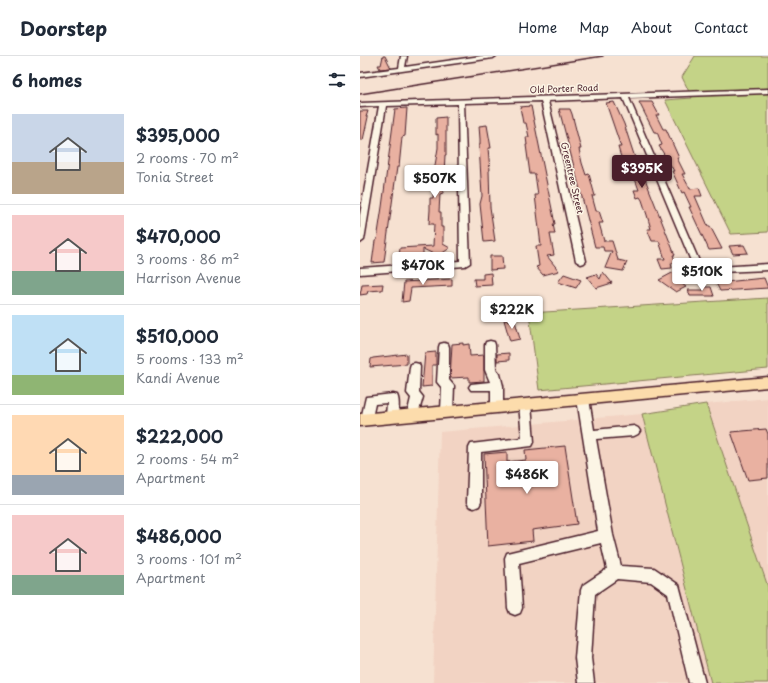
<!DOCTYPE html>
<html lang="en">
<head>
<meta charset="utf-8">
<style>
	:root { --surface:#fff; --page:#f2f2f3; --text:#1f2937; --muted:#747a83; --line:#e0e1e3; --accent:#4a1f2b }
	body { margin:0; font-family:"Playpen Sans",sans-serif; background:var(--page); color:var(--text); height:100vh; display:flex; flex-direction:column; font-size:15px; white-space:nowrap }
	* { box-sizing:border-box; margin:0 }
	p { font-size:13px; color:var(--muted) }
	.icon { flex:none; width:22px; height:22px; fill:none; stroke:currentColor; stroke-width:2; stroke-linecap:round; stroke-linejoin:round }
	.map { position:relative; flex:1; overflow:hidden }
	.sheet { display:flex; flex-direction:column; background:var(--surface); width:360px }
	.sheet>* { flex:none }
	.price { position:absolute; translate:-50% -34px; padding:0 9px; border-radius:4px; background:#fff; color:#222; font-size:13px; line-height:26px; filter:drop-shadow(0 1px 2px #0008) }
	.price::after { content:''; position:absolute; left:50%; top:24px; width:12px; height:9px; margin-left:-6px; background:inherit; clip-path:polygon(0 0,100% 0,50% 100%) }
	.price.current { background:var(--accent); color:#fff }
	ul { padding:0; list-style:none }
	li { display:flex; align-items:center; gap:12px; height:100px; padding:0 12px }
	li+li { border-top:1px solid var(--line) }
	li span { display:grid; place-items:center; flex:none; width:112px; height:80px; border-radius:0px; color:#555 }
	li>.icon { margin-inline-start:auto }
	span .icon { width:48px; height:48px; fill:#fffc; stroke-width:1 }
	li b { font-size:17px }
	h2 { display:flex; justify-content:space-between; align-items:center; height:48px; padding:0 12px; font-size:17px }
	header { display:flex; align-items:center; gap:24px; box-sizing:border-box; height:56px; padding:0 20px; background:var(--surface); border-bottom:1px solid var(--line) }
	header strong { font-size:19px }
	nav { display:flex; gap:22px; margin-inline-start:auto; font-size:14px }
	main { display:flex; flex:1; min-height:0 }
	.map>svg:first-child { display:block }
	.built { fill:#f2d3c3 }
	.green { fill:#c4d387; stroke:#877959 }
	.building { fill:#e9b1a1; stroke:#4a1f2b }
	.lines { fill:none; stroke-linecap:round; stroke-linejoin:round }
	.minor-casing { stroke:#4a1f2b; stroke-width:3 }
	.major-casing { stroke:#4a1f2b; stroke-width:3 }
	.minor { fill:#fcf5e5; fill-rule:evenodd }
	.major { fill:#fcdcac; fill-rule:evenodd }
	.rail { stroke:#4a1f2b; stroke-width:1.5 }
	.labels { text-anchor:middle; stroke-width:3; stroke-linejoin:round; paint-order:stroke }
	.far-street-label { font-size:9px; fill:#4a1f2b; stroke:#fcf5e5 }
</style>
</head>
<body>
<header>
<strong>Doorstep</strong>
<nav><a>Home</a><a>Map</a><a>About</a><a>Contact</a></nav>
</header>
<main>
<section class="sheet">
<h2>6 homes<svg class="icon" aria-label="filters" viewBox="0 0 24 24"><path d="M4 7h16M4 17h16"/><circle cx="9" cy="7" r="2"/><circle cx="15" cy="17" r="2"/></svg></h2>
<ul>
<li><span style="background:linear-gradient(#c9d6e8 60%,#b9a48a 0)"><svg class="icon" aria-label="home" viewBox="0 0 24 24"><path d="M3 11l9-7 9 7M6 9v11h12V9"/></svg></span><div><b>$395,000</b><p>2 rooms · 70 m²</p><p>Tonia Street</p></div></li>
<li><span style="background:linear-gradient(#f6c9c9 70%,#7fa58c 0)"><svg class="icon" aria-label="home" viewBox="0 0 24 24"><path d="M3 11l9-7 9 7M6 9v11h12V9"/></svg></span><div><b>$470,000</b><p>3 rooms · 86 m²</p><p>Harrison Avenue</p></div></li>
<li><span style="background:linear-gradient(#bfe0f5 75%,#8fb573 0)"><svg class="icon" aria-label="home" viewBox="0 0 24 24"><path d="M3 11l9-7 9 7M6 9v11h12V9"/></svg></span><div><b>$510,000</b><p>5 rooms · 133 m²</p><p>Kandi Avenue</p></div></li>
<li><span style="background:linear-gradient(#ffd9b3 75%,#9aa5b1 0)"><svg class="icon" aria-label="home" viewBox="0 0 24 24"><path d="M3 11l9-7 9 7M6 9v11h12V9"/></svg></span><div><b>$222,000</b><p>2 rooms · 54 m²</p><p>Apartment</p></div></li>
<li><span style="background:linear-gradient(#f6c9c9 75%,#7fa58c 0)"><svg class="icon" aria-label="home" viewBox="0 0 24 24"><path d="M3 11l9-7 9 7M6 9v11h12V9"/></svg></span><div><b>$486,000</b><p>3 rooms · 101 m²</p><p>Apartment</p></div></li>
</ul>
</section>
<div class="map">
<svg width="408" height="627" viewBox="0 0 408 627">
	<rect width="100%" height="100%" fill="#f6e1d1"/>
	<filter id="ink" filterUnits="userSpaceOnUse"><feTurbulence type="fractalNoise" baseFrequency=".025" numOctaves="2"/><feDisplacementMap in="SourceGraphic" scale="8" xChannelSelector="R" yChannelSelector="G"/><feConvolveMatrix kernelMatrix="1 2 1 2 8 2 1 2 1" color-interpolation-filters="sRGB"/></filter>
	<g filter="url(#ink)">
		<g class="built">
			<polygon points="408,342 408,531 346,348"/>
			<polygon points="282,358 351,627 73,627 80,376"/>
		</g>
		<g class="green">
			<polygon points="335,0 408,0 408,176 371,178 305,44 332,42 322,21"/>
			<polygon points="408,242 408,313 179,334 169,257"/>
			<polygon points="346,348 408,531 408,627 351,627 282,358"/>
		</g>
		<g class="building">
			<polygon points="23,0 25,0 31,12 20,13 18,9 21,9"/>
			<polygon points="254,46 264,68 276,105 278,105 315,199 313,199 316,207 311,207 312,212 302,213 298,203 305,203 299,185 292,185 287,173 291,173 287,159 282,144 280,141 277,142 274,134 279,134 274,120 269,121 260,98 258,91 261,91 246,47"/>
			<polygon points="279,46 292,46 299,59 296,59 303,73 306,73 319,102 317,102 325,118 322,118 330,133 339,132 342,140 335,140 348,170 350,170 362,193 349,194 329,151 331,151 324,136 322,137 312,115 314,115 299,90 302,89 297,76 294,76"/>
			<polygon points="171,50 195,168 193,168 195,178 190,178 194,199 187,200 199,215 183,219 176,211 179,210 176,190 181,190 175,139 178,139 175,118 170,118 166,89 167,89 166,81 169,81 166,67 163,67 160,51"/>
			<polygon points="47,52 45,80 42,81 39,111 37,111 24,206 12,207 15,185 17,184 22,151 35,53"/>
			<polygon points="199,53 210,53 212,58 221,93 219,93 222,107 226,119 229,118 235,140 232,140 236,155 239,155 243,167 239,167 244,185 252,185 258,204 267,206 263,215 245,212 252,195 244,195 243,191 235,191"/>
			<polygon points="0,55 8,55 6,61 8,61 3,84 0,84"/>
			<polygon points="86,61 86,99 85,99 83,137 80,138 79,156 81,156 81,171 83,171 83,188 90,192 78,200 63,193 63,199 39,201 40,192 73,190 74,168 69,168 70,154 70,142 73,142 74,115 78,92 78,78 76,79 76,62"/>
			<polygon points="127,69 131,92 128,92 130,114 129,114 130,151 135,185 124,186 120,148 122,140 119,89 120,89 120,83 119,70"/>
			<polygon points="384,189 388,197 373,198 369,190"/>
			<polygon points="130,200 142,200 143,213 130,214"/>
			<polygon points="243,216 252,227 236,232 227,221 236,218 240,223"/>
			<polygon points="314,216 317,224 326,231 316,236 299,224"/>
			<polygon points="131,217 132,229 115,230 114,223 123,223 123,218"/>
			<polygon points="204,218 221,224 216,232 198,226"/>
			<polygon points="404,222 408,232 360,235 356,227"/>
			<polygon points="92,223 92,230 51,232 49,245 42,246 44,226"/>
			<polygon points="23,228 22,234 8,235 7,238 0,239 2,229"/>
			<polygon points="343,231 351,231 354,240 330,240 328,234 344,234"/>
			<polygon points="144,264 155,265 160,283 150,285"/>
			<polygon points="103,287 103,289 109,288 110,300 124,299 124,325 109,326 109,321 90,322 92,288"/>
			<polygon points="76,296 76,309 72,309 72,330 62,331 65,297"/>
			<polygon points="149,297 149,304 137,305 137,298"/>
			<polygon points="47,298 47,308 10,311 11,303 13,302"/>
			<polygon points="406,373 408,378 408,422 388,424 371,376"/>
			<polygon points="205,390 217,468 172,474 173,485 128,490 124,398 147,396 147,406 166,404 165,394"/>
		</g>
		<g class="lines">
			<defs>
				<g id="minor">
					<polygon points="41,0 47,0 45,11 121,0 136,0 133,2 0,21 0,17 39,12"/>
					<polygon points="408,33 408,37 269,42 342,212 408,208 408,214 336,217 263,42 188,45 226,205 224,207 221,208 216,205 181,45 104,47 110,207 105,210 0,218 0,212 100,205 98,48 26,50 4,184 0,187 0,159 19,50 0,51 0,47"/>
					<polygon points="130,285 134,286 135,289 136,313 140,318 143,330 143,351 141,354 137,355 133,354 131,351 131,334 111,334 109,331 111,328 130,326 125,314 125,289 126,286"/>
					<polygon points="84,287 88,288 89,291 89,324 94,330 93,355 91,358 87,360 83,358 81,355 82,332 77,326 79,291 80,288"/>
					<polygon points="55,307 59,308 60,311 59,336 63,341 57,362 53,364 49,362 47,359 51,342 47,337 50,311 51,308"/>
					<path d="M33 338 37 339C40 345 39 358 36 364L32 366 28 364 26 361 27 347 15 348 11 366 7 368 3 366 1 363 6 341Z"/>
					<polygon points="223,339 227,340 229,343 234,374 274,370 278,372 280,375 278,378 274,380 236,383 253,479 261,510 294,512 319,529 345,627 329,627 308,538 291,526 257,523 235,538 231,602 234,627 218,627 215,602 221,534 223,529 247,513 241,487 159,507 162,552 160,557 155,559 150,557 148,552 145,502 147,497 238,475 217,343 219,340"/>
					<polygon points="165,344 169,345 171,348 174,386 172,390 121,396 121,446 119,450 114,452 109,450 107,446 109,392 111,388 162,382 159,348 161,345"/>
				</g>
				<polygon id="major" points="408,321 408,331 0,370 0,358"/>
			</defs>
			<use href="#minor" class="minor-casing"/>
			<use href="#major" class="major-casing"/>
			<use href="#minor" class="minor"/>
			<use href="#major" class="major"/>
			<polyline class="rail" points="0,38 243,0"/>
		</g>
	</g>
	<g class="labels">
		<g class="far-street-label">
			<text transform="translate(204 33) rotate(-2)" y="3">Old Porter Road</text>
			<text transform="translate(212 122) rotate(77)" y="3">Greentree Street</text>
		</g>
	</g>
</svg>
<b class="price current" style="left:282px;top:133px">$395K</b>
<b class="price" style="left:75px;top:143px">$507K</b>
<b class="price" style="left:63px;top:230px">$470K</b>
<b class="price" style="left:342px;top:236px">$510K</b>
<b class="price" style="left:152px;top:274px">$222K</b>
<b class="price" style="left:167px;top:439px">$486K</b>
</div>
</main>
</body>
</html>
